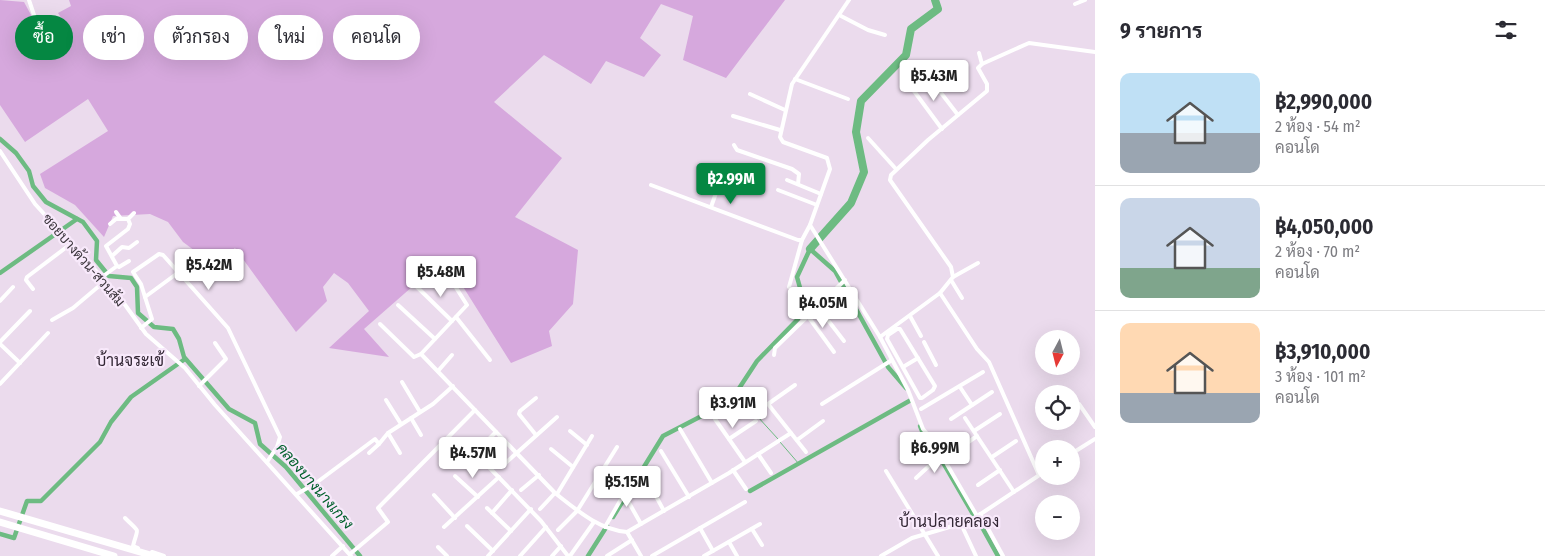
<!DOCTYPE html>
<html lang="th">
<head>
<meta charset="utf-8">
<style>
	:root { --surface:#fff; --page:#f2f2f3; --text:#2b2b33; --muted:#7c7c81; --line:#e1e1e2; --accent:#058742 }
	body { margin:0; font-family:"Fira Sans Condensed",Sarabun,sans-serif; background:var(--page); color:var(--text); height:100vh; display:flex; flex-direction:column; font-size:19px; white-space:nowrap }
	* { box-sizing:border-box; margin:0 }
	p { font-size:16px; color:var(--muted) }
	.icon { flex:none; width:28px; height:28px; fill:none; stroke:currentColor; stroke-width:2; stroke-linecap:round; stroke-linejoin:round }
	.map { position:relative; flex:1; overflow:hidden }
	.side { display:flex; flex-direction:column; background:var(--surface); width:450px }
	.side>* { flex:none }
	.top-card { position:absolute; left:15px; top:15px; width:475px; height:45px; display:flex; gap:10px }
	.needle { width:32px; rotate:187deg }
	.tools { position:absolute; left:1035px; top:330px; display:grid; gap:10px }
	.tools a { display:grid; place-items:center; width:45px; height:45px; border-radius:50%; background:var(--surface); box-shadow:0 5px 20px #0002; font-size:25px }
	.price { position:absolute; translate:-50% -42px; padding:0 11px; border-radius:5px; background:#fff; color:#222; font-size:16px; line-height:32px; filter:drop-shadow(0 1px 2px #0008) }
	.price::after { content:''; position:absolute; left:50%; top:30px; width:15px; height:11px; margin-left:-8px; background:inherit; clip-path:polygon(0 0,100% 0,50% 100%) }
	.price.on { background:var(--accent); color:#fff }
	ul { padding:0; list-style:none }
	li { display:flex; align-items:center; gap:15px; height:125px; padding:0 25px }
	li+li { border-top:1px solid var(--line) }
	li span { display:grid; place-items:center; flex:none; width:140px; height:100px; border-radius:10px; color:#555 }
	li>.icon { margin-inline-start:auto }
	span .icon { width:60px; height:60px; fill:#fffc; stroke-width:1 }
	li b { font-size:21px }
	h2 { display:flex; justify-content:space-between; align-items:center; height:60px; padding:0 25px; font-size:21px }
	.tag { padding:0 18px; border-radius:22px; background:var(--surface); box-shadow:0 5px 20px #0002; font-size:18px; line-height:45px }
	.tag.on { background:var(--accent); color:#fff }
	main { display:flex; flex:1; min-height:0 }
	.map>svg:first-child { display:block }
	.green { fill:#d6a8dd }
	.lines { fill:none; stroke-linecap:round; stroke-linejoin:round }
	.stream { stroke:#6dbb82; stroke-width:1 }
	.canal { stroke:#6dbb82; stroke-width:4.5 }
	.river { stroke:#6dbb82; stroke-width:8 }
	.minor { stroke:#fff; stroke-width:4 }
	.motorway { stroke:#fff; stroke-width:7 }
	.labels { text-anchor:middle; stroke-width:4.5; stroke-linejoin:round; paint-order:stroke }
	.street-label { font-size:14px; fill:#3d373e; stroke:#f8e9fb }
	.water-label { font-size:15px; font-style:italic; fill:#00602c; stroke:#f8e9fb }
	.quarter-label { font-size:16px; fill:#332735; stroke:#f8e9fb }
</style>
</head>
<body>
<main>
<div class="map">
<svg width="1095" height="556" viewBox="0 0 1095 556">
	<rect width="100%" height="100%" fill="#ebdbed"/>
	<polygon class="green" points="0,0 24,2 44,39 69,30 58,13 71,6 69,0 785,0 726,78 683,60 693,16 661,4 640,38 661,55 644,77 606,61 591,84 544,55 494,102 562,158 515,217 578,250 573,304 549,331 552,346 511,363 445,258 364,329 389,357 329,348 369,311 348,283 334,273 323,287 327,301 296,332 235,248 214,265 183,242 168,222 150,214 113,216 104,237 75,205 45,188 40,174 108,131 88,99 25,142 0,105"/>
	<g class="lines">
		<g class="stream">
			<polyline points="736,393 778,439"/>
			<polyline points="780,442 799,464"/>
		</g>
		<g class="canal">
			<polyline points="0,139 16,153 29,171 33,186 46,202 83,222 97,241 96,260 109,276 131,278 137,287 138,313 154,327 173,329 179,339 184,357 229,409 255,423 260,444 286,467 360,556"/>
			<polyline points="0,273 77,219"/>
			<polyline points="920,426 922,431 931,441"/>
			<polyline points="941,459 973,514"/>
			<polyline points="750,491 911,400"/>
			<polyline points="613,517 663,436 719,407 736,393 757,361 798,319 804,302 797,277 810,249 835,271 888,367 906,388"/>
			<polyline points="978,520 998,556"/>
			<polyline points="0,534 14,538 27,501 41,501 100,442 111,422 131,397 185,359"/>
			<polyline points="588,556 607,526"/>
		</g>
		<polyline class="river" points="810,249 851,203 864,172 856,132 861,101 906,55 911,29 938,9 935,0"/>
		<g class="minor">
			<polyline points="29,0 36,21"/>
			<polyline points="849,0 792,84 780,137 783,142 827,158 830,169 810,225 880,337 908,390 923,429 934,442 977,516"/>
			<polyline points="1075,4 1085,0"/>
			<polyline points="841,16 868,30 885,35"/>
			<polyline points="979,53 982,64"/>
			<polyline points="928,76 958,115"/>
			<polyline points="795,79 848,99"/>
			<polyline points="911,87 942,129"/>
			<polyline points="750,94 785,110"/>
			<polyline points="733,116 780,130"/>
			<polyline points="868,138 896,169"/>
			<polyline points="734,145 737,150 792,169 799,174 798,184"/>
			<polyline points="0,151 35,204 118,295 146,334 185,368 215,405 351,556"/>
			<polyline points="787,180 821,194"/>
			<polyline points="651,185 798,240 802,240 810,225"/>
			<polyline points="778,190 817,205"/>
			<polyline points="711,207 726,165"/>
			<polyline points="116,212 121,219"/>
			<polyline points="110,224 116,219 128,219"/>
			<polyline points="112,256 122,247 129,248 137,242"/>
			<polyline points="117,266 119,267 129,261"/>
			<path d="M443 267 467 305 421 354 555 493C578 511 598 529 627 532L641 556"/>
			<polyline points="179,272 145,297 141,284 133,272 159,254 163,255 228,328 280,437 277,447 267,462"/>
			<polyline points="102,277 117,266 106,246 128,229 130,224 128,219 134,213"/>
			<polyline points="953,277 978,263"/>
			<polyline points="951,280 962,298"/>
			<polyline points="417,287 452,321"/>
			<polyline points="789,287 802,240"/>
			<polyline points="33,289 26,280 27,277 72,243"/>
			<polyline points="940,293 977,349 989,362 1039,475"/>
			<polyline points="0,301 13,287"/>
			<polyline points="398,305 435,339"/>
			<polyline points="817,306 844,341"/>
			<polyline points="807,315 834,352"/>
			<polyline points="910,316 921,336"/>
			<polyline points="456,317 490,360"/>
			<polyline points="52,320 73,308 105,281"/>
			<polyline points="380,324 414,357 421,354"/>
			<polyline points="141,328 152,319 145,297"/>
			<polygon points="897,329 900,329 935,386 933,390 922,398 920,398 887,339 888,335"/>
			<polyline points="880,337 940,293 953,277 951,267 890,180 891,175 928,140 987,91 987,84 978,68 982,64 1029,43 1095,52"/>
			<polyline points="0,342 30,311"/>
			<polyline points="924,342 936,365"/>
			<polyline points="0,344 20,363"/>
			<polyline points="774,355 775,348 845,280"/>
			<polyline points="903,367 918,358"/>
			<polyline points="438,371 452,355"/>
			<polyline points="402,382 420,412"/>
			<polyline points="0,384 48,333"/>
			<polyline points="795,385 768,404 806,452"/>
			<polyline points="199,386 226,359 215,343"/>
			<polyline points="960,387 972,405"/>
			<polyline points="738,398 717,414 715,419 745,462"/>
			<polyline points="386,400 401,424"/>
			<polyline points="822,404 892,360"/>
			<polyline points="1079,404 1095,427"/>
			<polyline points="921,409 983,372"/>
			<polyline points="411,418 421,435"/>
			<polyline points="965,418 1014,492"/>
			<polyline points="951,419 992,392"/>
			<polyline points="680,429 712,483"/>
			<polyline points="570,431 587,445"/>
			<polyline points="974,431 1000,414"/>
			<polyline points="388,433 400,453"/>
			<polyline points="944,434 957,450 977,436"/>
			<polyline points="536,435 519,414 520,411 536,398"/>
			<polyline points="729,439 756,421"/>
			<polyline points="797,440 823,421"/>
			<polyline points="480,448 496,432"/>
			<polyline points="551,449 573,467"/>
			<polyline points="661,451 689,497"/>
			<polyline points="369,453 379,444"/>
			<polyline points="758,454 771,473"/>
			<polyline points="1071,454 1095,439"/>
			<polyline points="992,457 1016,441"/>
			<polyline points="481,459 541,521 568,556"/>
			<polyline points="501,467 557,417"/>
			<polyline points="733,470 746,489"/>
			<polyline points="886,471 938,556"/>
			<polyline points="644,474 664,511"/>
			<polyline points="455,476 478,497"/>
			<polyline points="916,478 942,454"/>
			<polyline points="978,485 1000,470"/>
			<polyline points="521,490 539,475"/>
			<polyline points="297,494 316,483 375,439 379,444 388,433 433,404 453,386"/>
			<polyline points="557,494 592,436"/>
			<polyline points="434,495 455,518"/>
			<polyline points="628,501 641,524"/>
			<polyline points="487,508 511,531"/>
			<polyline points="540,509 555,493"/>
			<polyline points="492,513 512,490"/>
			<polyline points="980,514 1003,556"/>
			<path d="M125 518C141 534 138 526 133 546L138 548"/>
			<polyline points="961,524 976,556"/>
			<polyline points="467,526 493,551"/>
			<polyline points="444,527 499,477"/>
			<polyline points="605,527 632,480"/>
			<polyline points="700,528 713,551"/>
			<polyline points="752,529 762,545"/>
			<polyline points="558,530 577,511 617,447"/>
			<polyline points="627,532 729,473 791,433"/>
			<polyline points="729,542 737,556"/>
			<polyline points="438,547 447,556"/>
			<polyline points="152,552 164,556"/>
			<polyline points="350,554 388,522 378,508 475,410"/>
			<polyline points="332,556 343,546"/>
			<polyline points="488,556 531,509"/>
			<polyline points="520,556 546,527"/>
			<polyline points="552,556 561,546"/>
			<polyline points="570,556 594,522"/>
			<polyline points="607,556 632,540"/>
			<polyline points="652,556 745,502"/>
			<polyline points="704,556 760,524"/>
			<polyline points="881,556 912,538 970,521 1044,472"/>
		</g>
		<g class="motorway">
			<polyline points="0,511 154,556"/>
			<polyline points="0,522 114,556"/>
		</g>
	</g>
	<g class="labels">
		<g class="street-label">
			<text transform="translate(84 260) rotate(49)" y="5">ซอยบางด้วน-สวนส้ม</text>
		</g>
		<g class="water-label">
			<text transform="translate(315 486) rotate(49)" y="5">คลองบางนางเกรง</text>
		</g>
		<g class="quarter-label">
			<text x="130" y="366">บ้านจระเข้</text>
			<text x="949" y="527">บ้านปลายคลอง</text>
		</g>
	</g>
</svg>
<div class="tools">
<a><svg class="needle" viewBox="-14 -14 28 28"><path d="M0-13l5 13h-10z" fill="#e53935"/><path d="M0 13l5-13h-10z" fill="#7c7c81"/></svg></a>
<a><svg class="icon" aria-label="locate" viewBox="0 0 24 24"><circle cx="12" cy="12" r="6"/><path d="M12 2v4M12 18v4M2 12h4M18 12h4"/></svg></a>
<a>+</a>
<a>−</a>
</div>
<b class="price" style="left:934px;top:102px">฿5.43M</b>
<b class="price on" style="left:731px;top:205px">฿2.99M</b>
<b class="price" style="left:209px;top:291px">฿5.42M</b>
<b class="price" style="left:441px;top:298px">฿5.48M</b>
<b class="price" style="left:823px;top:329px">฿4.05M</b>
<b class="price" style="left:733px;top:429px">฿3.91M</b>
<b class="price" style="left:935px;top:474px">฿6.99M</b>
<b class="price" style="left:473px;top:479px">฿4.57M</b>
<b class="price" style="left:627px;top:508px">฿5.15M</b>
<div class="top-card">
<a class="tag on">ซื้อ</a>
<a class="tag">เช่า</a>
<a class="tag">ตัวกรอง</a>
<a class="tag">ใหม่</a>
<a class="tag">คอนโด</a>
</div>
</div>
<section class="side">
<h2>9 รายการ<svg class="icon" aria-label="filters" viewBox="0 0 24 24"><path d="M4 7h16M4 17h16"/><circle cx="9" cy="7" r="2"/><circle cx="15" cy="17" r="2"/></svg></h2>
<ul>
<li><span style="background:linear-gradient(#bfe0f5 60%,#9aa5b1 0)"><svg class="icon" aria-label="home" viewBox="0 0 24 24"><path d="M3 11l9-7 9 7M6 9v11h12V9"/></svg></span><div><b>฿2,990,000</b><p>2 ห้อง · 54 m²</p><p>คอนโด</p></div></li>
<li><span style="background:linear-gradient(#c9d6e8 70%,#7fa58c 0)"><svg class="icon" aria-label="home" viewBox="0 0 24 24"><path d="M3 11l9-7 9 7M6 9v11h12V9"/></svg></span><div><b>฿4,050,000</b><p>2 ห้อง · 70 m²</p><p>คอนโด</p></div></li>
<li><span style="background:linear-gradient(#ffd9b3 70%,#9aa5b1 0)"><svg class="icon" aria-label="home" viewBox="0 0 24 24"><path d="M3 11l9-7 9 7M6 9v11h12V9"/></svg></span><div><b>฿3,910,000</b><p>3 ห้อง · 101 m²</p><p>คอนโด</p></div></li>
</ul>
</section>
</main>
</body>
</html>
